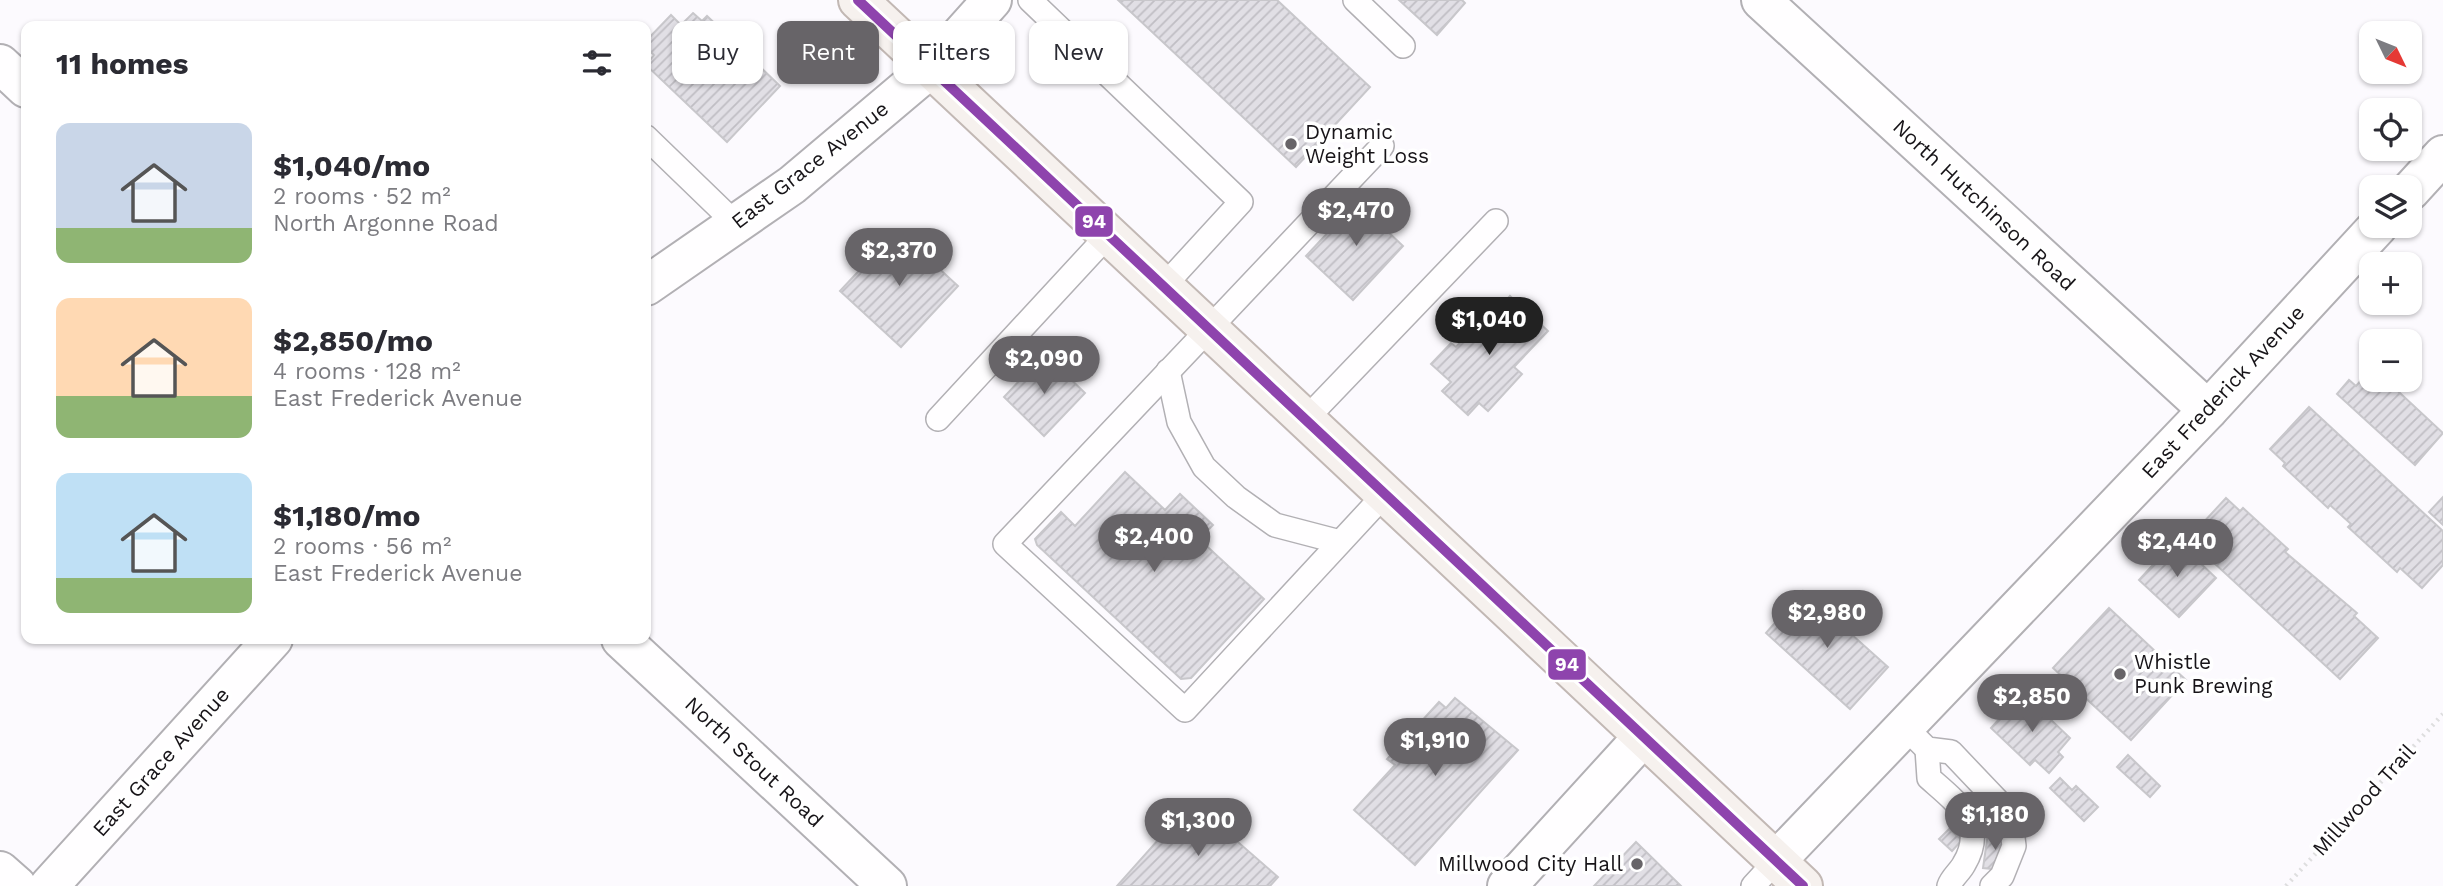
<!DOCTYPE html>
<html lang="en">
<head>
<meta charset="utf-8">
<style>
	:root { --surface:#fff; --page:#f7f7f7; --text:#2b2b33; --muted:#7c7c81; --accent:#676468 }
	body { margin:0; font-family:"Work Sans",sans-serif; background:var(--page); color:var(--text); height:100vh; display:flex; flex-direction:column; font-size:26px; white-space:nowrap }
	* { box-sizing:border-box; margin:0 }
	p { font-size:23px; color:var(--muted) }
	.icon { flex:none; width:38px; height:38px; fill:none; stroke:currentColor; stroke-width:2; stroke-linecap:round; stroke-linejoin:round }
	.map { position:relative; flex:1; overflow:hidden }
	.side { position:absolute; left:21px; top:21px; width:630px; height:623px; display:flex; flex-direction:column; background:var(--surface); border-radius:14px; box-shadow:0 2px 5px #0004 }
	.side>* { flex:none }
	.hud { position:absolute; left:672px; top:21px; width:665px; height:63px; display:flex; gap:14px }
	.needle { width:46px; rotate:133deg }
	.tools { position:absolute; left:2359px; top:21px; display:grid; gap:14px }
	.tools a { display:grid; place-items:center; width:63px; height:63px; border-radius:14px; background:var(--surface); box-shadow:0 2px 5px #0004; font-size:35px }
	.price { position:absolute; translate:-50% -60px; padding:0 16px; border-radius:24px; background:var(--accent); color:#fff; font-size:23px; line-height:46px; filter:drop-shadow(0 2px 4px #0008) }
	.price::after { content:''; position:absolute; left:50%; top:42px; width:21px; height:16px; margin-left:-10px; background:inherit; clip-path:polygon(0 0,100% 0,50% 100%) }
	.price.current { background:#222; color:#fff }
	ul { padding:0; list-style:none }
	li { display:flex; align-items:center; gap:21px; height:175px; padding:0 35px }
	li span { display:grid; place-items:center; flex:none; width:196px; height:140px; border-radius:14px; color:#555 }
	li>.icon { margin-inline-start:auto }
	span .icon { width:84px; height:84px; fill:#fffc; stroke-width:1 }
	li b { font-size:30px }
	h2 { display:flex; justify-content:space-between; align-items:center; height:84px; padding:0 35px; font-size:30px }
	.tag { padding:0 24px; border-radius:14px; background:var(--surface); box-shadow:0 2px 5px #0004; font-size:24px; line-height:63px }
	.tag.current { background:var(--accent); color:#fff }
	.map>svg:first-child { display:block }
	.building { fill:url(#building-hatch); stroke:#c8c7cb; stroke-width:2 }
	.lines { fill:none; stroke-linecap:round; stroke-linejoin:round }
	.service-casing { stroke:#b2b0b4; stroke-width:26 }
	.minor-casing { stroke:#b2b0b4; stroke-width:42 }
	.primary-casing { stroke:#c2b8b4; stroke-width:42 }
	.path { stroke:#dededf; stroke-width:4.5; stroke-dasharray:2 5; stroke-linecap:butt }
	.service { stroke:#fffeff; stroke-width:23 }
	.minor { stroke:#fffeff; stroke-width:38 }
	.primary { stroke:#f6f1ee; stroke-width:38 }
	.bus-1-casing { stroke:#fff; stroke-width:16 }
	.bus-1 { stroke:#8e44ad; stroke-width:10 }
	.poi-dot { fill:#676468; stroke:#fff; stroke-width:2.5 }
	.labels { text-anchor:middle; stroke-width:7; stroke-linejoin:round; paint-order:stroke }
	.poi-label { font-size:21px; fill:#171418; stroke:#fff; text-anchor:start }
	.street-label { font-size:21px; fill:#171418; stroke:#fff }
	.line-badge { stroke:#fff; stroke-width:2.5 }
	.badge-label { font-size:19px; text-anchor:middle; font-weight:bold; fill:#fff }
</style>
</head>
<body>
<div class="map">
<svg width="2443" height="886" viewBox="0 0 2443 886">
	<defs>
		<pattern id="building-hatch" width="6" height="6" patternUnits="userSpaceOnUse" patternTransform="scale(1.75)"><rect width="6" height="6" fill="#e1dfe5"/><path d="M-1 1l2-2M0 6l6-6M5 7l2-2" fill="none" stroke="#c0bec4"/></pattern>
	</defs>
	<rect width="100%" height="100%" fill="#fcfafe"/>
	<g class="building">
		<polygon points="1118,0 1277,0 1370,87 1296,167"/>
		<polygon points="1399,0 1462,0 1465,3 1437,35"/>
		<polygon points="693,13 702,21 707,16 780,86 727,142 646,65 654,55 646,47 646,41 671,15 681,25"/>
		<polygon points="1363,195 1392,222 1385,229 1403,246 1353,300 1306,256"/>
		<polygon points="897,230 958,286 901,347 840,291"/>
		<polygon points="1510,296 1548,331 1514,367 1522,374 1488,411 1479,403 1468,415 1442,391 1451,382 1431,364 1451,343 1456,347 1475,327 1479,330"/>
		<polygon points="1041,358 1059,374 1062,371 1085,393 1044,436 1004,397"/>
		<polygon points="2371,369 2371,380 2386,380 2443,433 2415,465 2337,394 2349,380 2356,386"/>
		<polygon points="2309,407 2443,531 2443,565 2422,588 2400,568 2397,572 2348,527 2351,524 2330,505 2328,508 2283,466 2285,463 2270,449"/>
		<polygon points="1125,472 1165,510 1180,494 1213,525 1199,539 1264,599 1191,678 1181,679 1037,545 1035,539 1061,512 1075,526"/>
		<polygon points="2443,497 2443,525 2429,512"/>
		<polygon points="2226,498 2240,511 2243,508 2288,549 2285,552 2357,613 2354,616 2378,638 2340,679 2188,539"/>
		<polygon points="2176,540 2216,578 2179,617 2139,580"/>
		<polygon points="1803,591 1888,667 1850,709 1766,633"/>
		<polygon points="2109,608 2186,680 2131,740 2053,668"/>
		<polygon points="2023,693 2070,738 2058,752 2063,757 2049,773 2035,760 2030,765 1991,728"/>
		<polygon points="1455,698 1518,750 1415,865 1354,810 1395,765 1387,759 1439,702 1446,708"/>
		<polygon points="2128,755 2160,786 2150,797 2117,767"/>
		<polygon points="2060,778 2072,790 2076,786 2098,807 2084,821 2050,788"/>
		<polygon points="1192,802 1278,877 1270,886 1117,886"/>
		<polygon points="1949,829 1962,840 1952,851 1939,839"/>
		<polygon points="1988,833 2007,836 2002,870 1983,868"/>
		<polygon points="1636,842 1681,886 1594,886"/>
	</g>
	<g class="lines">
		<defs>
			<g id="service">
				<polyline points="1030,0 1241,202 1164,286"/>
				<polyline points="1355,0 1403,46"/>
				<polyline points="646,137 736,224"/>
				<polyline points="1382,146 1005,544 1185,710 1385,494"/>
				<polyline points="1168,371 1179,422 1204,467 1236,497 1275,525 1340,542"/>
				<polyline points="938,419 1109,234"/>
				<polyline points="1306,419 1496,221"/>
				<polyline points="1905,727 1927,749 1951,752 2010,814 2014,846 2002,876 1992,886"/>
				<path d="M1927 749 1929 778C1956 802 1988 824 1964 864 1960 872 1952 877 1949 886"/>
				<polyline points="1753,886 1776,861"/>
			</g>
			<g id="minor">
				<polyline points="1761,0 2208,410"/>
				<polyline points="0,64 26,88"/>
				<polyline points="2410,191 2443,155"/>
				<polyline points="646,286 792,185 932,67 992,0"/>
				<polyline points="621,639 887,886"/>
				<polyline points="1776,861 2208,410 2378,226"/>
				<polyline points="0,871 17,886"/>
				<polyline points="49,886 273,639"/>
				<polyline points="1507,886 1643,737"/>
			</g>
			<polyline id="primary" points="858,0 1803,886"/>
		</defs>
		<use href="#service" class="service-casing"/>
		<use href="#minor" class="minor-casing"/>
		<use href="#primary" class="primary-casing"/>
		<polyline class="path" points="2286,886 2443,714"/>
		<use href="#service" class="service"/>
		<use href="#minor" class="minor"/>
		<use href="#primary" class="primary"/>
		<defs>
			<polyline id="bus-1" points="858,0 1803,886"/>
		</defs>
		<use href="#bus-1" class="bus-1-casing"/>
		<use href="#bus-1" class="bus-1"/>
	</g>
	<g class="poi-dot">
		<circle cx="1291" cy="144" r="7"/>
		<circle cx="2120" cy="674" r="7"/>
		<circle cx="1637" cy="864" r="7"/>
	</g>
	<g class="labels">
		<g class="poi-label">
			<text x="1305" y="139">Dynamic<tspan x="1305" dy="24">Weight Loss</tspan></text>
			<text x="2134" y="669">Whistle<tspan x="2134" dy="24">Punk Brewing</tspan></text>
			<text x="1623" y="871" text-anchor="end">Millwood City Hall</text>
		</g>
		<g class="street-label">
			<text transform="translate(810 165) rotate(-38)" y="7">East Grace Avenue</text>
			<text transform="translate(1984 205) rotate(43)" y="7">North Hutchinson Road</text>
			<text transform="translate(2223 392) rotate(-47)" y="7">East Frederick Avenue</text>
			<text transform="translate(161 762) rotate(-48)" y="7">East Grace Avenue</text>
			<text transform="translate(754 762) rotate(43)" y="7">North Stout Road</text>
			<text transform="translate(2364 800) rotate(-48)" y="7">Millwood Trail</text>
		</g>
	</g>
	<g class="line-badge">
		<rect x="1074" y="205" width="40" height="33" rx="7" fill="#8e44ad"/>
		<rect x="1547" y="648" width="40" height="33" rx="7" fill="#8e44ad"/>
	</g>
	<g class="badge-label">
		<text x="1094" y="228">94</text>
		<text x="1567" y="671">94</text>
	</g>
</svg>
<div class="tools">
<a><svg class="needle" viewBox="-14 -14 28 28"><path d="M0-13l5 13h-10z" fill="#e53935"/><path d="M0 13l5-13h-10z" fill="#7c7c81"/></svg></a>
<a><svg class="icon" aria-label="locate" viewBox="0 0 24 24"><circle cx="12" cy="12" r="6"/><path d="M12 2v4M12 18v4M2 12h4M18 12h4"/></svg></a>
<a><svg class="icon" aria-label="layers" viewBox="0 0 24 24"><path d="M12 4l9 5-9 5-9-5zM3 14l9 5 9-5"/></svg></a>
<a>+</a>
<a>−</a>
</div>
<b class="price" style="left:1356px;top:248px">$2,470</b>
<b class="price" style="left:899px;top:288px">$2,370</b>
<b class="price current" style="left:1489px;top:357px">$1,040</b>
<b class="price" style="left:1044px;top:396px">$2,090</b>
<b class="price" style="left:1154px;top:574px">$2,400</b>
<b class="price" style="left:2177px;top:579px">$2,440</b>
<b class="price" style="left:1827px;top:650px">$2,980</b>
<b class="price" style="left:2032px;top:734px">$2,850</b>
<b class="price" style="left:1435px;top:778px">$1,910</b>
<b class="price" style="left:1995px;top:852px">$1,180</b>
<b class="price" style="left:1198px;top:858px">$1,300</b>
<div class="hud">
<a class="tag">Buy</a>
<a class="tag current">Rent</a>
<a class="tag">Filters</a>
<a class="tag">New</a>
</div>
<section class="side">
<h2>11 homes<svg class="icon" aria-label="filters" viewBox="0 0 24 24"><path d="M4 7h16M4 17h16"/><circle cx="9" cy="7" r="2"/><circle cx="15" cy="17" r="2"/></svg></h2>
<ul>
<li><span style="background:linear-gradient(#c9d6e8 75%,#8fb573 0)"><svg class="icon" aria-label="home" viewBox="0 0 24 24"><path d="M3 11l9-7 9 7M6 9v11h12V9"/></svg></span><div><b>$1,040/mo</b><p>2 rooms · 52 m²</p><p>North Argonne Road</p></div></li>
<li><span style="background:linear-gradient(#ffd9b3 70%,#8fb573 0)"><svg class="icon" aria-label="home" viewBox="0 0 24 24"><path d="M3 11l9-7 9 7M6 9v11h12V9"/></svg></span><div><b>$2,850/mo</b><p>4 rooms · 128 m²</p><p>East Frederick Avenue</p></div></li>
<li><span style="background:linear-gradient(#bfe0f5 75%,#8fb573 0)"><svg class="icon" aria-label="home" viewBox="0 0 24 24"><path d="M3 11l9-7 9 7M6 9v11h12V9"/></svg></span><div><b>$1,180/mo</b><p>2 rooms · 56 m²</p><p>East Frederick Avenue</p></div></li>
</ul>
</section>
</div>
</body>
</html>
